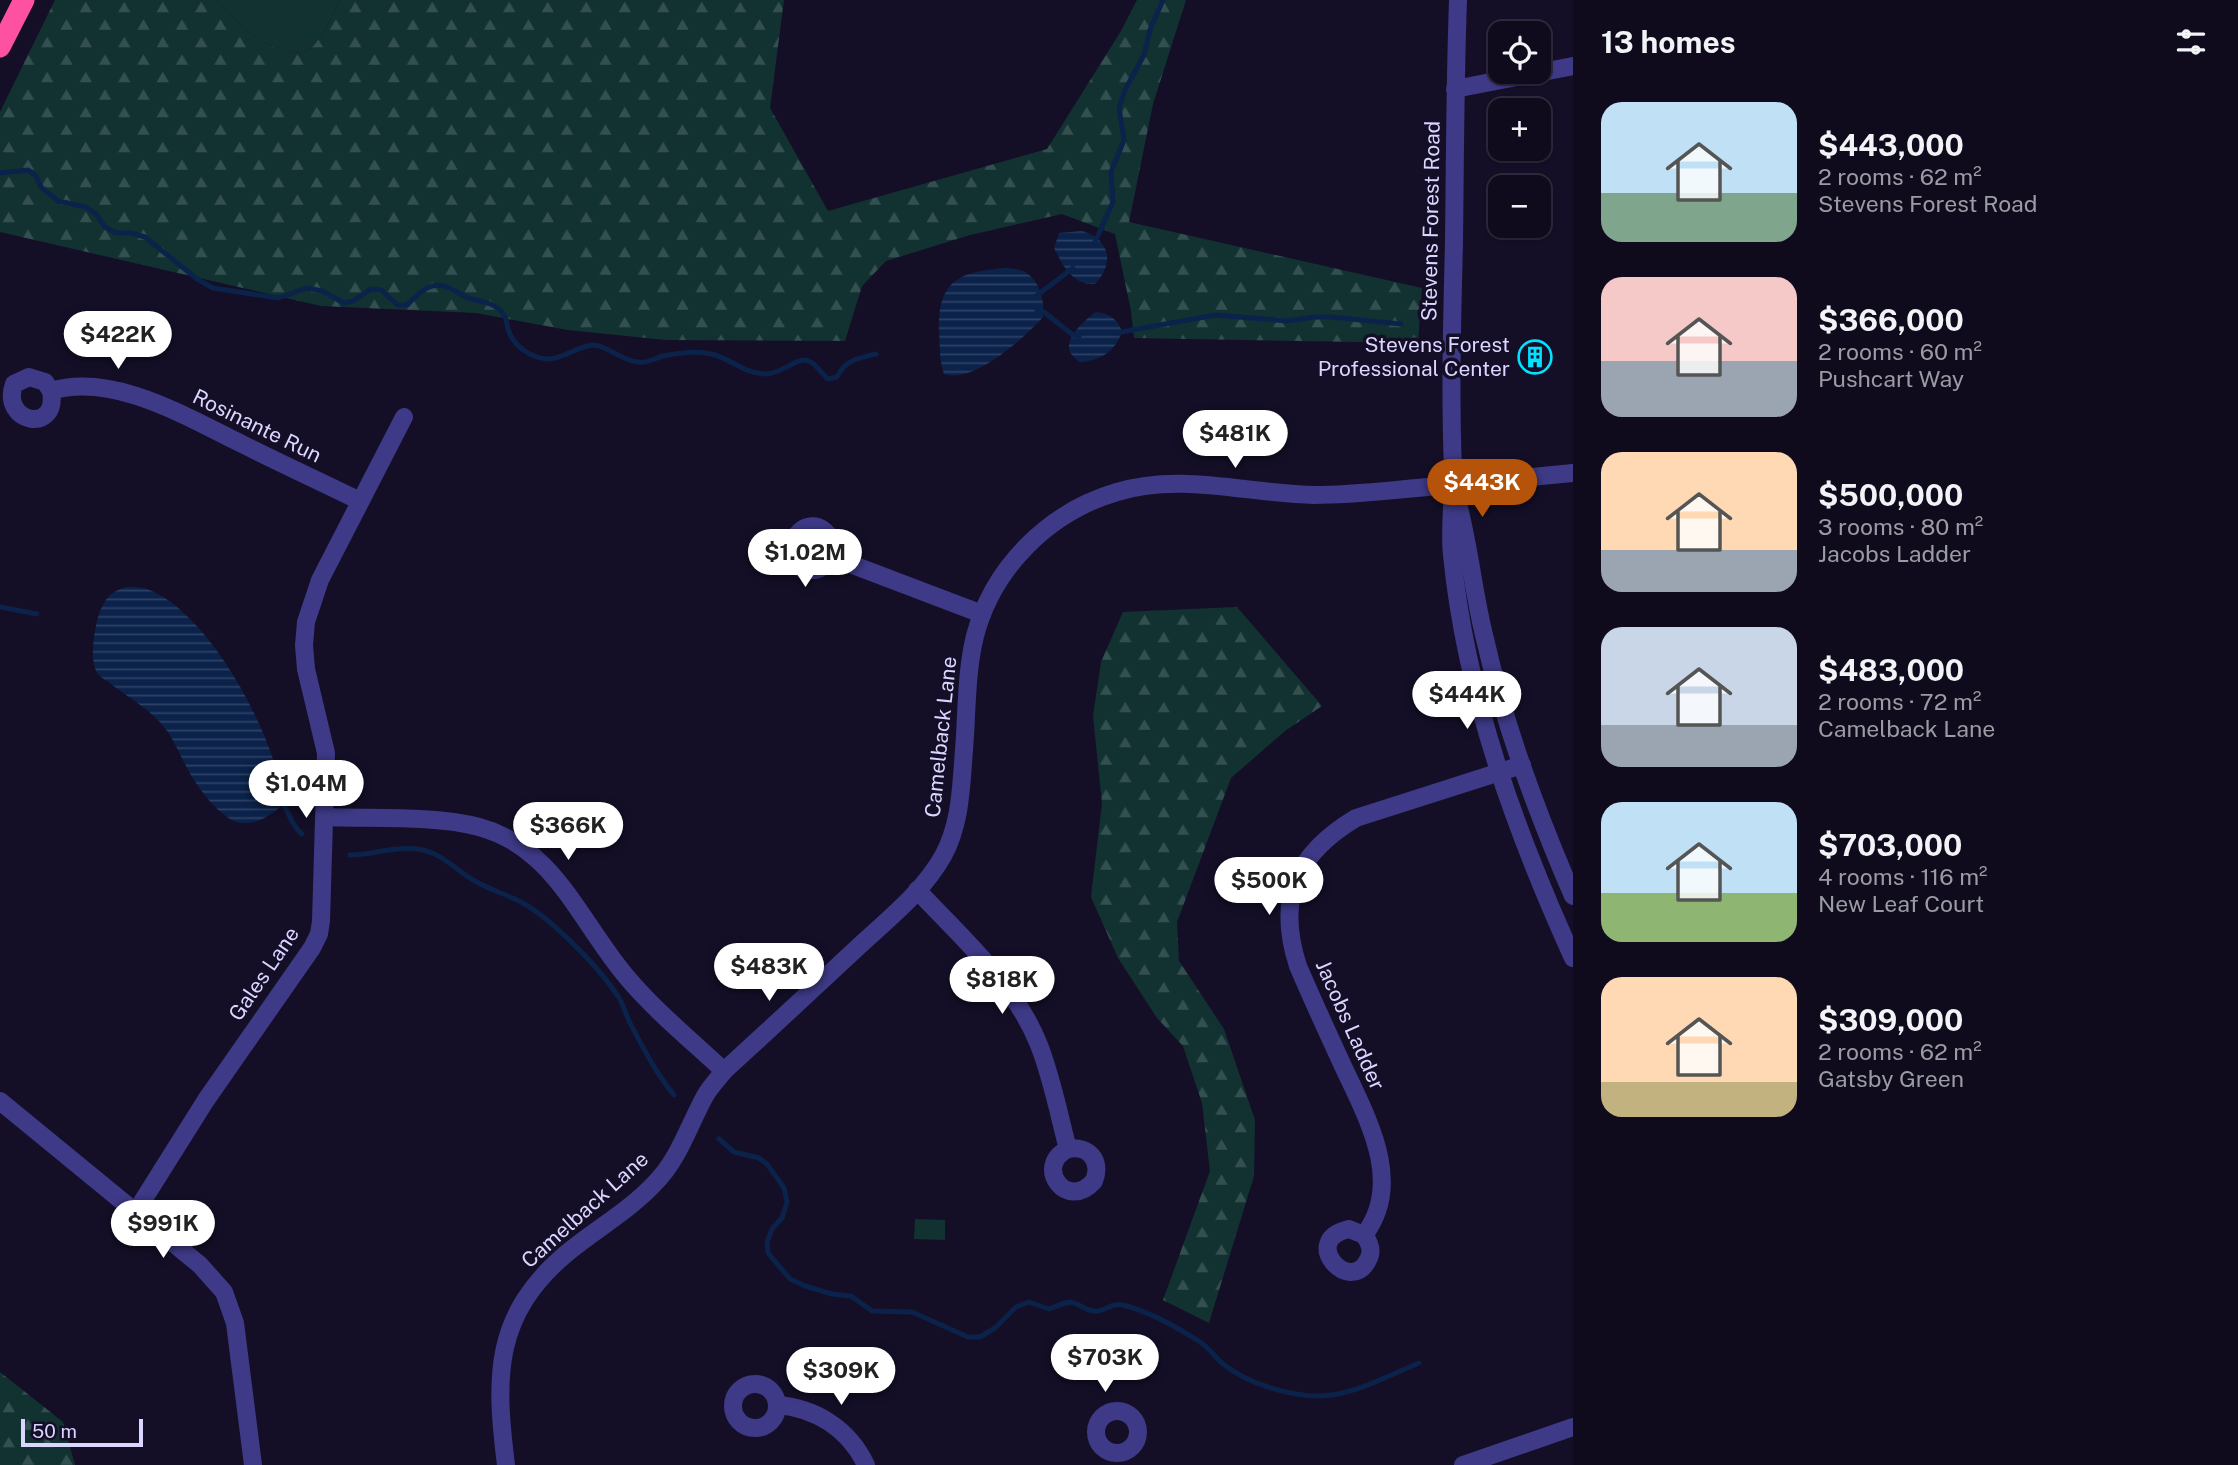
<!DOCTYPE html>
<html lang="en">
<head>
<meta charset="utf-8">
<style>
	:root { --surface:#0f0b1d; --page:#181426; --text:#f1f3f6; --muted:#9b9ba4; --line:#2f2b3b; --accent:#b45309 }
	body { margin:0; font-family:"Public Sans",sans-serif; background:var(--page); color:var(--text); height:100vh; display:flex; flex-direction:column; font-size:26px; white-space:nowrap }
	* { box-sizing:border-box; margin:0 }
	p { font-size:23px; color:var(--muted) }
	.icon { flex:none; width:38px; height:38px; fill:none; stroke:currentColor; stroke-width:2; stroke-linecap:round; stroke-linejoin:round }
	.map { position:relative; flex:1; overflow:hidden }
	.panel { display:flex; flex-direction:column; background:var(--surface); width:665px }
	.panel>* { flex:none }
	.tools { position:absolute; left:1488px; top:21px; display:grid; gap:14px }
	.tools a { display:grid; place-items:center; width:63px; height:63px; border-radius:14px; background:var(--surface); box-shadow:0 2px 5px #0004,0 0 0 2px var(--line); font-size:35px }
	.scale { position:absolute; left:21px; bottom:18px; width:122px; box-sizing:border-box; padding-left:7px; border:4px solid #dbd6ff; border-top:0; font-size:19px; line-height:24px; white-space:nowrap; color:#dbd6ff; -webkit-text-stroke:5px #140f27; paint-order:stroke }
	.price { position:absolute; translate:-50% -60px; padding:0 16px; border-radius:24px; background:#fff; color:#222; font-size:23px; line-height:46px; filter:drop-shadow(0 2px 4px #0008) }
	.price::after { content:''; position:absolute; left:50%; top:42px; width:21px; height:16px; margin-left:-10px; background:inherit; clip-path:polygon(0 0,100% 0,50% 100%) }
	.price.current { background:var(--accent); color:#fff }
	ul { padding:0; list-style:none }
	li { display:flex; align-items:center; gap:21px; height:175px; padding:0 28px }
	li span { display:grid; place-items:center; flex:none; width:196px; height:140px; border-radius:21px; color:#555 }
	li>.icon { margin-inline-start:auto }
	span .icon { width:84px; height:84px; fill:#fffc; stroke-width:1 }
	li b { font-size:30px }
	h2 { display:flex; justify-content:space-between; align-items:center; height:84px; padding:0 28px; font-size:30px }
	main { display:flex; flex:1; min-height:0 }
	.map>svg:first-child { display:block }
	.green { fill:#123231 }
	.forest { fill:url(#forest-firs) }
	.water { fill:url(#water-rules) }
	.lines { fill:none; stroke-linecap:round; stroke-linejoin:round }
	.stream { stroke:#0b224a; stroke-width:5 }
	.minor { stroke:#3e3a87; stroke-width:18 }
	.tertiary { stroke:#3e3a87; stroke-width:18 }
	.motorway { stroke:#ff51a1; stroke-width:21 }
	.labels { text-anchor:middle; stroke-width:7; stroke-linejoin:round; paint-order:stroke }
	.street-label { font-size:21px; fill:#dbd6ff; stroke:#140f27 }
	.poi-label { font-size:21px; fill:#dbd6ff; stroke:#140f27; text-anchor:end }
</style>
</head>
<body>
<main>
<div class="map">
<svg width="1573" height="1465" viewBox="0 0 1573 1465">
	<defs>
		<pattern id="forest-firs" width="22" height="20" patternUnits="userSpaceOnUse" patternTransform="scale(1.75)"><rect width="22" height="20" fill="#123231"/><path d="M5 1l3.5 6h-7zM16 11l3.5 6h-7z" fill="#344f50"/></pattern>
		<pattern id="water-rules" width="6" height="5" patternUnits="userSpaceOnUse" patternTransform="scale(1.75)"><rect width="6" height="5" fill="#0b224a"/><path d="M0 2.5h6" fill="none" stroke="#2e4165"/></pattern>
	</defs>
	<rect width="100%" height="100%" fill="#140f27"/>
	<g class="green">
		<path d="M217 0H341C333 13 320 44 308 50 302 54 293 52 286 51 254 43 240 23 217 0Z"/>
		<polygon points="915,1219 945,1220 945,1240 914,1239"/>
	</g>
	<g class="forest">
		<path d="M55 0H217C240 23 254 43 286 51 293 52 302 54 308 50 320 44 333 13 341 0H784L770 108 828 211 1047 149 1121 31 1137 0H1186L1153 104 1129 222 1422 288 1418 343 1134 338 1131 311 1115 234 1062 214 970 235 886 261 862 286 845 341 666 340 568 330 476 313 321 306 0 232V112Z"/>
		<polygon points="1237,607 1322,706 1285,731 1231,778 1177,922 1179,961 1224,1029 1255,1120 1254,1176 1209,1323 1163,1300 1210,1171 1202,1103 1183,1046 1157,1018 1118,958 1091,897 1102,803 1093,716 1101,662 1123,612"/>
		<polygon points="0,1372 63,1422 75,1465 0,1465"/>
	</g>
	<g class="water">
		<path d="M1082 231C1110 239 1115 263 1095 284 1072 285 1063 266 1054 248L1059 233Z"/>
		<path d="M1008 268C1012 269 1020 269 1025 272 1040 281 1045 301 1043 317 1024 338 974 384 944 374 939 360 940 345 939 330 938 279 961 271 1008 268Z"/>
		<path d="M1096 312C1110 314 1116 318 1122 331 1116 351 1100 361 1079 362 1078 361 1071 354 1071 354 1062 339 1085 320 1096 312Z"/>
		<path d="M126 587C132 587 141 587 147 589 211 612 277 740 284 804 272 814 258 825 241 823 220 820 195 784 186 766 179 753 174 740 165 728 151 710 129 698 111 684 108 681 101 678 98 674 89 661 94 636 97 621 102 603 108 592 126 587Z"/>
	</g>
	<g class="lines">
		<g class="stream">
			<path d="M0 173 28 170 36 176 41 187 58 201 86 207 96 214 105 227 116 233H131L145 237 197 279 213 288 278 298 307 288 322 291 344 303 353 301 371 289 381 290 398 305H407C418 294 430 280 447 287 455 290 462 296 471 299 482 302 491 302 500 310 507 317 506 321 508 329 513 346 531 358 548 359 565 359 578 345 594 345 607 346 621 360 638 362 647 364 655 358 663 356 678 353 696 350 711 354 731 358 742 373 765 374 780 375 798 356 809 361 816 364 822 374 828 379L837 377C845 360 858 358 876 354"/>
			<polyline points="1095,242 1113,202 1111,172 1124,140 1119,108 1125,90 1144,55 1150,30 1163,0"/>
			<polyline points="1036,296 1073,268"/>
			<polyline points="1037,310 1044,312 1073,335 1079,336"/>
			<polyline points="1116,333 1215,315 1287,321 1314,317 1331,317 1401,324"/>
			<polyline points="0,607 37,614"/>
			<path d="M279 800C290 809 289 824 302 834"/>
			<path d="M350 855C373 855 393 846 418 849 440 852 455 869 473 880 488 889 506 894 521 902 551 918 601 969 619 998 624 1006 626 1015 630 1023 643 1048 656 1073 674 1095"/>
			<path d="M719 1139 734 1152 759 1158 767 1164 784 1188 787 1202 782 1218 772 1229 767 1242 768 1253 790 1279 805 1286 832 1294 851 1296 872 1311 912 1312 968 1337H980L995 1328 1016 1307 1029 1302 1049 1309C1056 1307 1066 1300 1074 1303 1081 1305 1085 1310 1093 1311 1104 1313 1111 1302 1123 1305 1150 1312 1177 1327 1200 1342 1209 1348 1215 1357 1223 1364 1247 1383 1288 1396 1318 1396 1352 1396 1387 1376 1419 1363"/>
		</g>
		<g class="minor">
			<polyline points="1455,89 1573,66"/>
			<path d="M51 391C59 435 0 423 14 384L29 377 45 382 51 391C114 372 188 418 244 445 282 464 321 482 360 501"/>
			<path d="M832 557 833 542C808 496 766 564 809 570 820 571 826 565 832 557L982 614"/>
			<path d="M325 817C371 819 435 815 479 827 554 847 579 920 625 975 654 1010 691 1040 724 1071"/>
			<path d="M917 890C962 938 1015 984 1039 1045 1052 1078 1059 1115 1068 1149 1089 1145 1102 1161 1094 1181 1067 1212 1033 1166 1068 1149"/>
			<polyline points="0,1101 200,1265 224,1292 235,1323 253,1465"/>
			<polyline points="135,1213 206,1100 312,948 319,934 321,921 326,753 306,669 304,645 306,622 320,580 404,417"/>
			<path d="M1364 1235 1349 1229C1299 1240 1350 1296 1368 1260 1373 1251 1370 1243 1364 1235 1405 1182 1366 1116 1342 1064 1327 1031 1312 999 1298 966 1276 898 1296 854 1356 818L1522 765"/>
			<circle cx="755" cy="1406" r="22"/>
			<path d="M777 1405C816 1408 849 1429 866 1465"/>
			<circle cx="1117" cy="1432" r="21"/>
			<path d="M506 1465C495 1377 493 1315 567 1253 596 1229 630 1210 655 1183 679 1159 689 1125 705 1096 710 1087 718 1079 724 1071 769 1030 813 989 857 948 887 920 923 892 943 856 961 823 961 786 964 750 967 713 966 672 975 636 993 567 1049 512 1117 492 1181 472 1249 494 1314 495 1349 495 1383 491 1417 488 1469 483 1521 478 1573 473"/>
			<polyline points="1463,1465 1573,1427"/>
		</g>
		<g class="tertiary">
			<path d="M1458 0C1455 81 1455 162 1454 243 1452 319 1450 395 1453 470 1454 498 1449 527 1452 555 1466 696 1515 830 1573 958"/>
			<path d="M1459 508C1470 551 1474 596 1485 639 1505 728 1537 813 1573 896"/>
		</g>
		<polyline class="motorway" points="0,47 24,0"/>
	</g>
	<defs>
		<symbol id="building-ring" viewBox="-11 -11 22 22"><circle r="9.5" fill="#140f27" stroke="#02e1ff" stroke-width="1.5"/><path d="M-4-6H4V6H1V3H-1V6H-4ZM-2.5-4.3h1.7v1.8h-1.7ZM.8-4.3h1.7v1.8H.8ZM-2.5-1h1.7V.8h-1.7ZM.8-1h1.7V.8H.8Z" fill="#02e1ff"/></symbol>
	</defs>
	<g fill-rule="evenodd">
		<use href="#building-ring" x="1516" y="338" width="38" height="38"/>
	</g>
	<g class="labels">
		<g class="street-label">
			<text transform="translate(1431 221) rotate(-89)" y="7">Stevens Forest Road</text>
			<text transform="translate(257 426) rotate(26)" y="7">Rosinante Run</text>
			<text transform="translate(941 737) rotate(-84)" y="7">Camelback Lane</text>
			<text transform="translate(264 974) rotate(-56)" y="7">Gales Lane</text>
			<text transform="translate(1350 1025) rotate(66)" y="7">Jacobs Ladder</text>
			<text transform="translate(585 1210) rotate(-42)" y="7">Camelback Lane</text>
		</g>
		<g class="poi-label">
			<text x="1510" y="352">Stevens Forest<tspan x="1510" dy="24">Professional Center</tspan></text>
		</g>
	</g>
</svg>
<div class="tools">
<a><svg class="icon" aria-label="locate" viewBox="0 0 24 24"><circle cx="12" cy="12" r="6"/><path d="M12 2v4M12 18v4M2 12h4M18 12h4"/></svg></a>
<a>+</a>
<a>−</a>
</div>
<div class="scale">50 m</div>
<b class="price" style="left:118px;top:371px">$422K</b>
<b class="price" style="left:1235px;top:470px">$481K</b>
<b class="price current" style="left:1482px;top:519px">$443K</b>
<b class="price" style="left:805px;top:589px">$1.02M</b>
<b class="price" style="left:1467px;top:731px">$444K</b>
<b class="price" style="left:306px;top:820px">$1.04M</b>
<b class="price" style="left:568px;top:862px">$366K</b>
<b class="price" style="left:1269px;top:917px">$500K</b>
<b class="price" style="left:769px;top:1003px">$483K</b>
<b class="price" style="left:1002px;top:1016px">$818K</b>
<b class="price" style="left:163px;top:1260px">$991K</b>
<b class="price" style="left:1105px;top:1394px">$703K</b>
<b class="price" style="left:841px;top:1407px">$309K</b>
</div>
<section class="panel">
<h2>13 homes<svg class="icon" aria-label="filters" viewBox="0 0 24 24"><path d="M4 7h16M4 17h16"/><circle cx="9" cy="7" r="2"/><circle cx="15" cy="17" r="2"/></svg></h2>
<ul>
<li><span style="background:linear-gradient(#bfe0f5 65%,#7fa58c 0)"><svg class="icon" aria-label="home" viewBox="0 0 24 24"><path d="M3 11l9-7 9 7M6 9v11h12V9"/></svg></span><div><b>$443,000</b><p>2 rooms · 62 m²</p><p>Stevens Forest Road</p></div></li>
<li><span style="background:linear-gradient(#f6c9c9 60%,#9aa5b1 0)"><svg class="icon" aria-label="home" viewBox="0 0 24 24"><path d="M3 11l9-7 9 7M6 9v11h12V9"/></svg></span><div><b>$366,000</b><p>2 rooms · 60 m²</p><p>Pushcart Way</p></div></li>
<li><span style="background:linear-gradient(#ffd9b3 70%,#9aa5b1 0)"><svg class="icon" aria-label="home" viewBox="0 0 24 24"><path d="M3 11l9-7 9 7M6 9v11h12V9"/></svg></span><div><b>$500,000</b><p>3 rooms · 80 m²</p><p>Jacobs Ladder</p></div></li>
<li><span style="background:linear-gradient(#c9d6e8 70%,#9aa5b1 0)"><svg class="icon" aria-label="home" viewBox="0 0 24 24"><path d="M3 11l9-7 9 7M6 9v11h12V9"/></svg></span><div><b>$483,000</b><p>2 rooms · 72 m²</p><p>Camelback Lane</p></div></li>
<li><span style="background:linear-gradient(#bfe0f5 65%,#8fb573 0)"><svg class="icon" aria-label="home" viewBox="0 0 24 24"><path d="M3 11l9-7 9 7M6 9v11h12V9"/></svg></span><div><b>$703,000</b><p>4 rooms · 116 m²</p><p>New Leaf Court</p></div></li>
<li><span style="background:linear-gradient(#ffd9b3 75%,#c2b280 0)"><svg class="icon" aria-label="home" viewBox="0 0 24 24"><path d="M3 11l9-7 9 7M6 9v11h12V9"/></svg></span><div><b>$309,000</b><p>2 rooms · 62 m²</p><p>Gatsby Green</p></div></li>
</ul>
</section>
</main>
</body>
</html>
